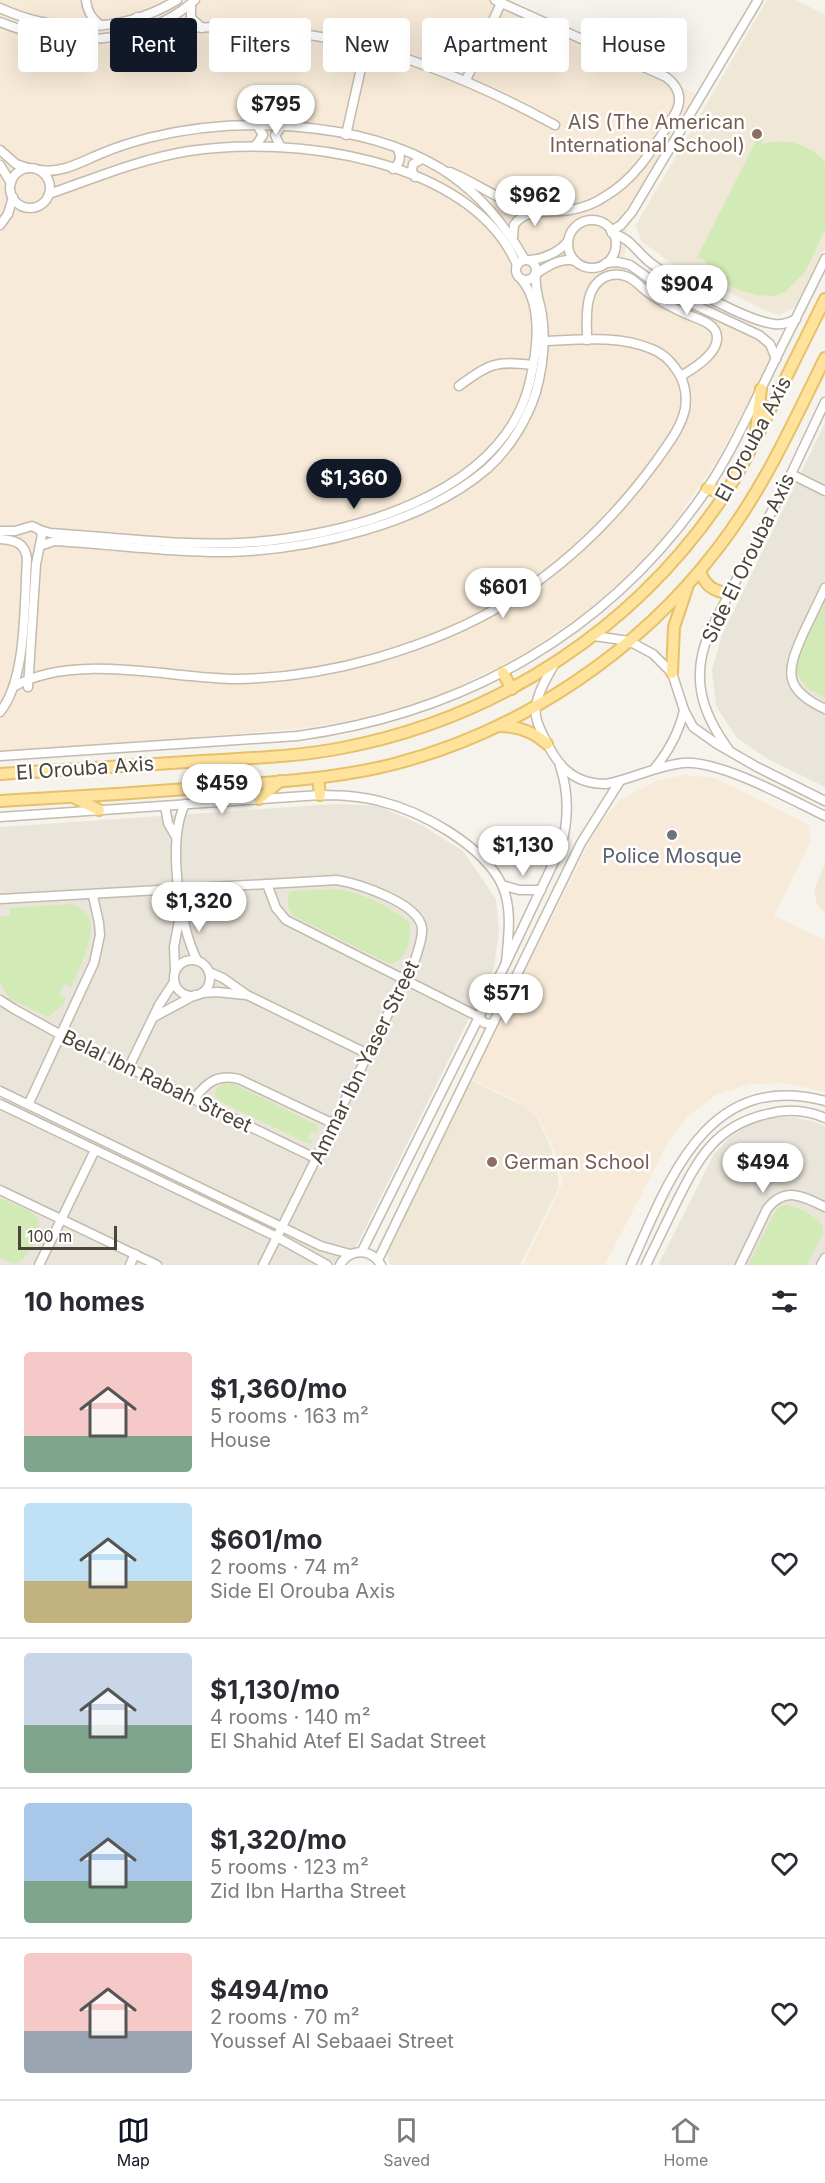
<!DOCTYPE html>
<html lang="en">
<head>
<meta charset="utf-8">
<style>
	:root { --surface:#fff; --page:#f7f7f7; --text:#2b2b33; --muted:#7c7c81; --line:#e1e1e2; --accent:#111827 }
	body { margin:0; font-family:Inter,sans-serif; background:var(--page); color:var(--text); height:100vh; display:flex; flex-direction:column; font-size:22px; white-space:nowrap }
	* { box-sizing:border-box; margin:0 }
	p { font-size:20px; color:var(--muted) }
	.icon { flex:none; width:33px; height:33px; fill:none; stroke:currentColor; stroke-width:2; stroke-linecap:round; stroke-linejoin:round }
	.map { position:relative; height:1265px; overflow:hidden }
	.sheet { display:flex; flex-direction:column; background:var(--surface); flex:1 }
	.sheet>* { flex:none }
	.top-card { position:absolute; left:18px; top:18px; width:789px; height:54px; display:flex; gap:12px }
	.scale { position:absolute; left:18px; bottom:15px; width:99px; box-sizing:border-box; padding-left:6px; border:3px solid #4b4439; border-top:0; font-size:16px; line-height:21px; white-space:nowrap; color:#4b4439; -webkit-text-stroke:4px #fff; paint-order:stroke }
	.price { position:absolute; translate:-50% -51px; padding:0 14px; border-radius:21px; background:#fff; color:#222; font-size:20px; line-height:39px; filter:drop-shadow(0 2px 3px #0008) }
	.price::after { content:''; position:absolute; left:50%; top:36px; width:18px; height:14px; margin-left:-9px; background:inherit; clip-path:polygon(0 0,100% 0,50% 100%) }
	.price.current { background:var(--accent); color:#fff }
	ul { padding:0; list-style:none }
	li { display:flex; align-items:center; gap:18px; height:150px; padding:0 24px }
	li+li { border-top:2px solid var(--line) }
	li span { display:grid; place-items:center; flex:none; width:168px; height:120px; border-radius:6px; color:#555 }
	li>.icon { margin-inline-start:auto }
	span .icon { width:72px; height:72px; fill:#fffc; stroke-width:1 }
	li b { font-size:26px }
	h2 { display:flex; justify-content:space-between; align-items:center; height:72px; padding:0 24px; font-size:26px }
	.chip { padding:0 21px; border-radius:6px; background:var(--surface); box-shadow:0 6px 24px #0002; font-size:21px; line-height:54px }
	.chip.current { background:var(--accent); color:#fff }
	.menu { display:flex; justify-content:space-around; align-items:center; height:84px; border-top:2px solid var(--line); background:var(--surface); font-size:16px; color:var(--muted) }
	.menu a { display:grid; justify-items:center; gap:3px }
	.menu .current { color:var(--accent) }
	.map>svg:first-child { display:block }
	.residential { fill:#eae5da }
	.commercial { fill:#f7ead8 }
	.education { fill:#efe8d6 }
	.green { fill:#d2eab5 }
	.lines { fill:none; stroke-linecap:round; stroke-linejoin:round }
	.minor-casing { stroke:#c2bbae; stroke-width:11 }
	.major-casing { stroke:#e6c16a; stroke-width:14 }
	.minor { stroke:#fff; stroke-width:8 }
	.major { stroke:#ffe39c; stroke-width:10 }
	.education-dot { fill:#8d6e63; stroke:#fff; stroke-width:2 }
	.worship-dot { fill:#6b7280; stroke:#fff; stroke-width:2 }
	.labels { text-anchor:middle; stroke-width:5; stroke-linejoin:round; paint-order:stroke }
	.education-label { font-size:20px; fill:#785e54; stroke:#fff; text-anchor:end }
	.street-label { font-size:20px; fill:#4b4439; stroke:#fff }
	.worship-label { font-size:20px; fill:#5b616d; stroke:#fff }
</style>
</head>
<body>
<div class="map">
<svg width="825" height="1265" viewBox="0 0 825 1265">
	<rect width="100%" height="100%" fill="#f6f3ec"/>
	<g class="residential">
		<polygon points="825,423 825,787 766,758 736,737 716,706 712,670 722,635"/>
		<polygon points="335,804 379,806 423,826 463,851 496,899 499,930 494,968 347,1265 0,1265 0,827"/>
		<polygon points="793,1117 815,1122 825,1126 825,1265 658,1265 714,1154 730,1137 749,1125 771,1118"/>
	</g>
	<g class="commercial">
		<polygon points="0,0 496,0 696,94 628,210 624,271 651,288 763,341 771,352 770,363 720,455 666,535 622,581 587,611 524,654 449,691 414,704 353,720 311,727 168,740 0,751"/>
		<polygon points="684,775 714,778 804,822 809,826 811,840 774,916 825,940 825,1092 785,1083 750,1084 716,1095 688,1116 667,1144 605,1265 523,1265 563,1182 553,1148 537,1114 518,1101 471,1079 600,822 620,800 656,781"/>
	</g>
	<g class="education">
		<polygon points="767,0 796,0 825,15 825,248 796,307 779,315 766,311 671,263 641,241 636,225"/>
		<polygon points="825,862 825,913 817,904 814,891"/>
		<polygon points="470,1080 526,1107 536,1115 551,1148 558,1176 559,1187 520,1265 391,1265 389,1262 387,1248"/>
	</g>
	<g class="green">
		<path d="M758 137 763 139 762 144C787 138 807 143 825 162V230L805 272 785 292 773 296 757 295 738 290 718 278 703 259 697 258Z"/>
		<polygon points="825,602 825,698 806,687 794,669 796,660"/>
		<path d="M335 889C361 892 388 906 409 922 413 937 407 960 390 964L294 916C288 908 286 903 289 893L293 891Z"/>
		<path d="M72 904C78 907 87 911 90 919 95 938 79 969 71 987L64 984 59 995 66 998 63 1004 48 1017 10 999 0 983V917L10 915V908Z"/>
		<polygon points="224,1083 234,1084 317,1125 318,1130 317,1134 311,1131 307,1138 313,1141 311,1144 307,1143 219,1101 215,1094 216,1089"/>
		<path d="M0 1198C10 1203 26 1207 35 1215 47 1225 27 1265 13 1264 9 1263 4 1259 0 1258Z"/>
		<path d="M785 1205C797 1206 817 1216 823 1227V1233L807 1265H748L775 1212 779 1207Z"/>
	</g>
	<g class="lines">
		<defs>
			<g id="minor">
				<path d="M86 0C87 11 91 18 100 25"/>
				<path d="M495 0 666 77C681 88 683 102 673 117 654 147 636 179 604 197 594 204 582 208 570 210 552 213 525 208 514 225L513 237"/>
				<polyline points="191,4 191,18 202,28"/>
				<path d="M0 8C56 34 123 33 177 0"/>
				<path d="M137 17 134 24 142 31C299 15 419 51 555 125"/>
				<path d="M0 22C63 48 142 47 195 0"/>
				<polyline points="466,80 501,3"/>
				<polyline points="346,135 366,46"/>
				<polyline points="256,145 263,135 257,125"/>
				<polyline points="280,146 275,135 282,126"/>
				<polyline points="0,150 16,164 28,168"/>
				<polyline points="0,165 11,183"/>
				<circle cx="30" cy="188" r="20"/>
				<path d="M393 169C400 164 402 156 397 148"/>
				<path d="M40 170C63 174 84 160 105 152 119 146 133 142 148 138 236 116 360 120 440 168 476 190 504 223 525 260"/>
				<path d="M450 172C480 184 503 205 537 210"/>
				<polyline points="415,177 412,171 413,164 422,159"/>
				<path d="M49 194C95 178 140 159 189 151 291 135 471 158 517 265"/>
				<circle cx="592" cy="244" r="24"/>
				<polyline points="0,225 8,214 13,197"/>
				<polyline points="611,231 621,225 632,212 758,0"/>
				<path d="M612 233C631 238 637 253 652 264 675 281 747 321 774 324 782 325 789 323 796 319"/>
				<circle cx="526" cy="270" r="10"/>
				<path d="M530 260C543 259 560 252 568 241"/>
				<polyline points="606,263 618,262 630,265 658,285 682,299 759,335 770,344 776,359"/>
				<path d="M536 274C547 266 562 257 575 261"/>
				<path d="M587 340C587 319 583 288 605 277 612 274 621 274 628 277 635 280 640 286 646 291 657 299 669 306 682 312 693 318 717 322 717 337 718 354 693 369 681 376"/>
				<path d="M459 386C491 363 494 361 533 365"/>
				<polyline points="791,474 825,491"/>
				<path d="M40 530 50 533C113 537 178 546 240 543 343 538 504 496 530 381 537 351 543 306 522 280"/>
				<polyline points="0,531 15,531 32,526 40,530 42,535 36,564 28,687"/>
				<path d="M0 539C15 540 26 543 27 560 24 603 27 679 0 712"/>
				<path d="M40 546 54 541C112 544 169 553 227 552 311 550 423 524 488 468 510 448 527 420 536 392 543 366 546 341 542 315 540 302 534 288 536 275"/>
				<path d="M825 588C818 603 810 619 803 634 786 672 783 689 825 709"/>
				<polyline points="594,636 629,641 653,654 672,673 684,710 693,727 717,744 757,767 825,801"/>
				<path d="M555 663C548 676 538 691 536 706 534 717 539 727 544 737 557 765 572 784 606 784 632 779 656 766 683 763 720 760 790 799 825 816"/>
				<path d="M15 686C75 652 171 679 238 679 285 678 331 671 376 658 428 643 480 622 524 591 577 555 620 511 657 460 668 444 681 428 685 409 687 396 685 383 678 372 671 361 662 352 649 348 617 335 578 340 544 341"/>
				<path d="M729 750C701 712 690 676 710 631L791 474 825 402"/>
				<path d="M0 756 297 736C466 713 610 632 707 489 729 456 745 421 763 385 783 343 805 301 825 259"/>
				<path d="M654 769C669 751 679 733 684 710"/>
				<path d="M185 804C167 840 179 925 197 960"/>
				<polyline points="165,806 168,823 176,837"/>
				<path d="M0 817 320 795C339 795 360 796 379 801 421 811 483 845 502 885 513 910 508 938 506 963"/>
				<polyline points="267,884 276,908 286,920 479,1017 484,1023 492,1024"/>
				<polyline points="502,885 519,890 541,890"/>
				<path d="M0 899 337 880C359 884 419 903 422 928 423 938 418 950 415 960L263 1265"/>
				<circle cx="192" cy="978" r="18"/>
				<polyline points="175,970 174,947 180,915"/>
				<polyline points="209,972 223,978 247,995 368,1054"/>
				<polyline points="202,993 217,992 246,995"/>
				<polyline points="0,1000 14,1009 61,1035 317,1159"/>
				<polyline points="154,1017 195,995"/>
				<polyline points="129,1067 159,1005 174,982"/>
				<polyline points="0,1091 321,1246 350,1254"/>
				<path d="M194 1099C207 1082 217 1074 239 1079L334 1124"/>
				<polyline points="29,1103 94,963 100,935 99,923 93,896"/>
				<polyline points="0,1104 277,1237 327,1265"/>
				<polyline points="0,1190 157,1265"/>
				<path d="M362 1251 506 963 561 847C569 819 569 793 560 766"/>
				<polyline points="378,1260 581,843 620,781"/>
				<polyline points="39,1265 95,1150"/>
				<polyline points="130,1265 135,1254"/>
				<path d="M340 1265C350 1248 371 1248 381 1265"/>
				<path d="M631 1265C669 1180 707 1069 825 1101"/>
				<path d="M646 1265C656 1244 666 1224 676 1203 698 1159 715 1126 767 1114 786 1109 807 1110 825 1118"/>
				<path d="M740 1265 767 1209C785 1186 803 1196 825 1207"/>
				<polyline points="821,1265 825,1258"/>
			</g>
			<g id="major">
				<polyline points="756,430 761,389"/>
				<polyline points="707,489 726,492"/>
				<path d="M700 571C705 586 714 592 729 593"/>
				<polyline points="503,673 512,689"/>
				<polyline points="672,673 674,627 687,588"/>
				<path d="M499 726C518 726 533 731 547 744"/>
				<path d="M0 774C67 770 135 765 202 761 249 758 296 757 342 748 499 718 637 627 725 494 742 469 754 442 767 416 786 377 806 338 825 299"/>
				<polyline points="318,778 320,795"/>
				<polyline points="73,797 99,810"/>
				<polyline points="259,799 280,781"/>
				<path d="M0 801C76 797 152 792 228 786 284 781 340 778 394 764 521 731 639 652 718 548 763 490 793 423 825 358"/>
			</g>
		</defs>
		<use href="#minor" class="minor-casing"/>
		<use href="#major" class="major-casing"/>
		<use href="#minor" class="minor"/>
		<use href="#major" class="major"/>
	</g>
	<g class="education-dot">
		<circle cx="757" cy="134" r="6"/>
		<circle cx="492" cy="1162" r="6"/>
	</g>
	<circle class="worship-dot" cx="672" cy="835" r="6"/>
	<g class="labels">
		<g class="education-label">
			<text x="745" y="129">AIS (The American<tspan x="745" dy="23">International School)</tspan></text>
			<text x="504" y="1169" text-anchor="start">German School</text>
		</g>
		<g class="street-label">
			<text transform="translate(753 439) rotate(-62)" y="7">El Orouba Axis</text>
			<text transform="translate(748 558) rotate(-64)" y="7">Side El Orouba Axis</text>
			<text transform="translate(85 768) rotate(-4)" y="7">El Orouba Axis</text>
			<text transform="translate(364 1062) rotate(-64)" y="7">Ammar Ibn Yaser Street</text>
			<text transform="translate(157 1081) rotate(26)" y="7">Belal Ibn Rabah Street</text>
		</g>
		<g class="worship-label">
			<text x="672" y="863">Police Mosque</text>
		</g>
	</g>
</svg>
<div class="scale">100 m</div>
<b class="price" style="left:276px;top:136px">$795</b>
<b class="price" style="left:535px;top:227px">$962</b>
<b class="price" style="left:687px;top:316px">$904</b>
<b class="price current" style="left:354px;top:510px">$1,360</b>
<b class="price" style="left:503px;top:619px">$601</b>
<b class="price" style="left:222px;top:815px">$459</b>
<b class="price" style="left:523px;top:877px">$1,130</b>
<b class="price" style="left:199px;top:933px">$1,320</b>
<b class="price" style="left:506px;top:1025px">$571</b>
<b class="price" style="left:763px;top:1194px">$494</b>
<div class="top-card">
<a class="chip">Buy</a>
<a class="chip current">Rent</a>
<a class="chip">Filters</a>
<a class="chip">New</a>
<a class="chip">Apartment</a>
<a class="chip">House</a>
</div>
</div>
<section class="sheet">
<h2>10 homes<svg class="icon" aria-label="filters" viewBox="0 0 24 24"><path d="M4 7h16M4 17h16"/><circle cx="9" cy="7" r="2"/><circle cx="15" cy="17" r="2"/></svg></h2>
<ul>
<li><span style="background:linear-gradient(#f6c9c9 70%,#7fa58c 0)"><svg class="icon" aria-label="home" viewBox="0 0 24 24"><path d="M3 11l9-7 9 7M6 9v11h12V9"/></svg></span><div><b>$1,360/mo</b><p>5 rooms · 163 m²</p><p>House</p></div><svg class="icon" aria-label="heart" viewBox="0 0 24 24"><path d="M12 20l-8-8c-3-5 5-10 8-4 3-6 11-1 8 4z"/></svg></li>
<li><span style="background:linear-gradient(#bfe0f5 65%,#c2b280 0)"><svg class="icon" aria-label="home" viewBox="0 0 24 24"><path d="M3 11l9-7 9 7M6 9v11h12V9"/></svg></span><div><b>$601/mo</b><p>2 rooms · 74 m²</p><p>Side El Orouba Axis</p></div><svg class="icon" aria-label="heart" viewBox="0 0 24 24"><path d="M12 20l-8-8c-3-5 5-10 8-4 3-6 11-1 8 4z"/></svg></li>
<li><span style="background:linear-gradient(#c9d6e8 60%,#7fa58c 0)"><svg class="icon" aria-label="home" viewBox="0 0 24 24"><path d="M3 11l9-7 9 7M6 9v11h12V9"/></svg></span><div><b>$1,130/mo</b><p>4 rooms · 140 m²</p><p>El Shahid Atef El Sadat Street</p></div><svg class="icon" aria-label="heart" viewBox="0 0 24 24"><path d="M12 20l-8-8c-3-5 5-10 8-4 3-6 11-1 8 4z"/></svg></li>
<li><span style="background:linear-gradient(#a9c7e8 65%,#7fa58c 0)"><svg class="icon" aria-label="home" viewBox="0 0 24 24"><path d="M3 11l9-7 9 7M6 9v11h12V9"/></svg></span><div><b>$1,320/mo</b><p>5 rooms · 123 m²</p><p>Zid Ibn Hartha Street</p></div><svg class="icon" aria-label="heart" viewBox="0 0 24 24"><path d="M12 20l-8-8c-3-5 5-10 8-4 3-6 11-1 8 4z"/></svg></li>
<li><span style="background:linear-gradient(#f6c9c9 65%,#9aa5b1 0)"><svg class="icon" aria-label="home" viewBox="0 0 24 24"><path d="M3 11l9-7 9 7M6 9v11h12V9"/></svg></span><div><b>$494/mo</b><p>2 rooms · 70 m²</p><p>Youssef Al Sebaaei Street</p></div><svg class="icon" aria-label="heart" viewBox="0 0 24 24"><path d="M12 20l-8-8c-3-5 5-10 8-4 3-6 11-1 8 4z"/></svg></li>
</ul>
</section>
<nav class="menu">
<a class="current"><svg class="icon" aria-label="map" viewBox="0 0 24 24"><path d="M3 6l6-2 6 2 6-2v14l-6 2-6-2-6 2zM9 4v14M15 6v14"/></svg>Map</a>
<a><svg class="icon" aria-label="saved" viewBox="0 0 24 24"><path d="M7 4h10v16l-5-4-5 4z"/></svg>Saved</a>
<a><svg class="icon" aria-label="home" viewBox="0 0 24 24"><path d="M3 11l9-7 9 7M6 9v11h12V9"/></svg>Home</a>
</nav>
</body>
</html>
